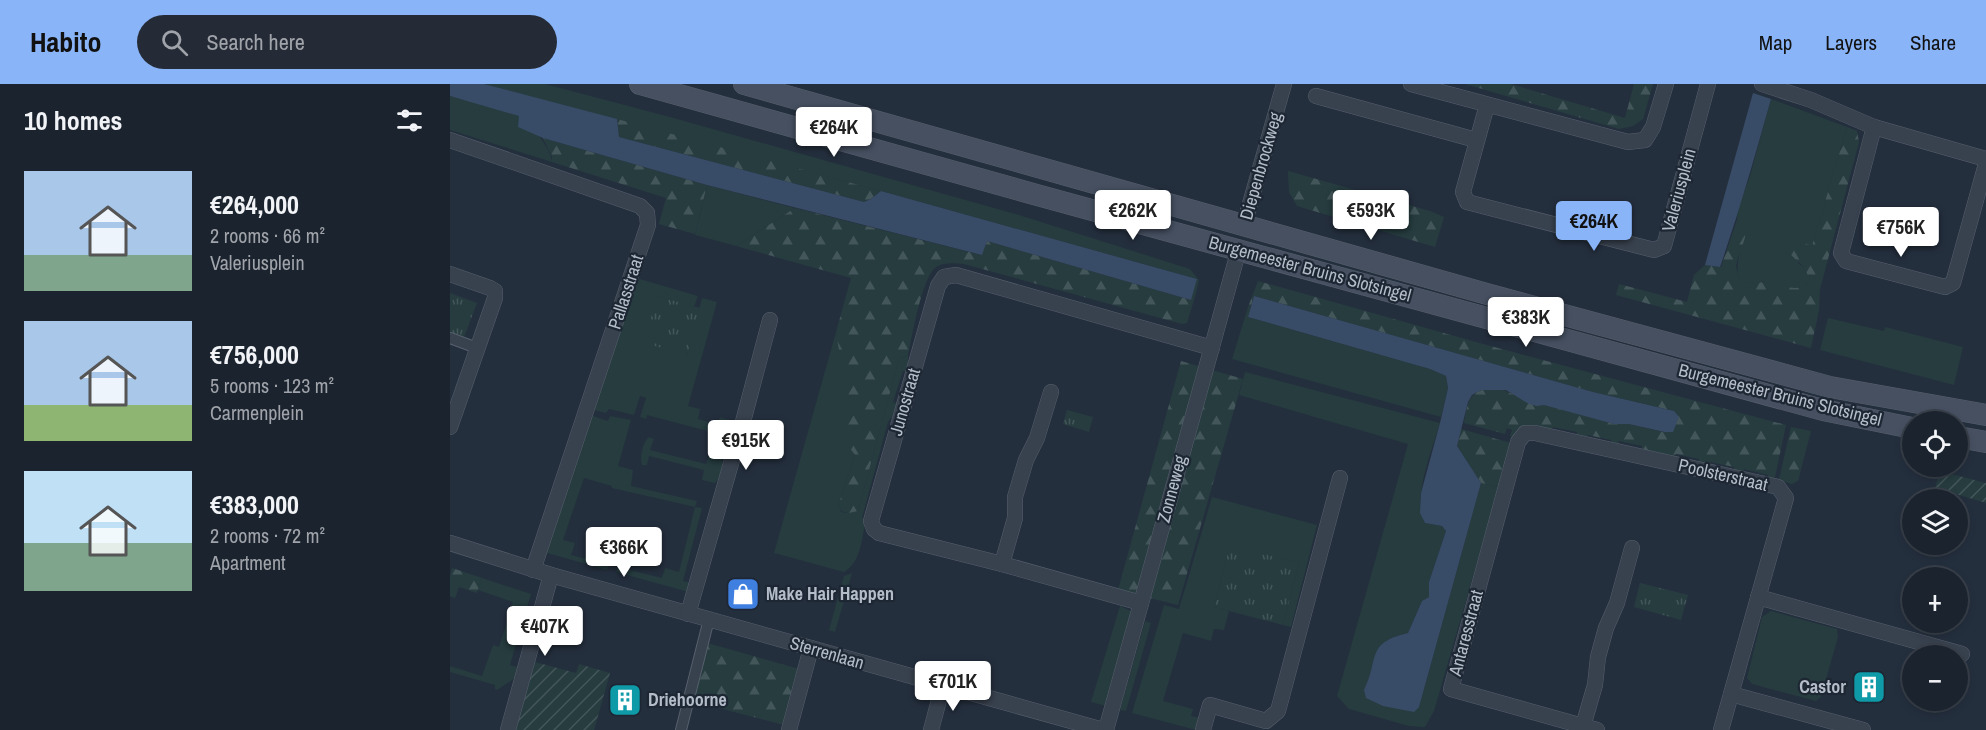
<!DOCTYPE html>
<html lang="en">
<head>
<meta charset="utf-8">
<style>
	:root { --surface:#1b232e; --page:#242b36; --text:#f1f3f6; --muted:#a0a4aa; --line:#39404a; --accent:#8ab4f8 }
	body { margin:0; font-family:"Archivo Narrow",sans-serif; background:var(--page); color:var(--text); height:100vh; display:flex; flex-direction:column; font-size:22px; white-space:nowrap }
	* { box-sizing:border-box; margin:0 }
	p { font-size:20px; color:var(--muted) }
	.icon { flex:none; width:33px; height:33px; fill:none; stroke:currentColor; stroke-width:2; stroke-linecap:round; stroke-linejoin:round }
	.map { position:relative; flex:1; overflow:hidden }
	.details { display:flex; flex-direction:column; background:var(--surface); width:450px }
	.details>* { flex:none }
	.tools { position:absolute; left:1452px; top:327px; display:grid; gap:12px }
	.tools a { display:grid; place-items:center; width:66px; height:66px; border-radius:50%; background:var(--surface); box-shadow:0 3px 9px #0003,0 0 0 2px var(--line); font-size:30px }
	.price { position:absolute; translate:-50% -51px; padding:0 14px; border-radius:6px; background:#fff; color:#222; font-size:20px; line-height:39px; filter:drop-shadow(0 2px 3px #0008) }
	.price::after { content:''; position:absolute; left:50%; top:36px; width:18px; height:14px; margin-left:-9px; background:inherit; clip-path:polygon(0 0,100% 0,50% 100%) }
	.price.current { background:var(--accent); color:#111 }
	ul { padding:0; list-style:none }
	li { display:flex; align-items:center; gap:18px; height:150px; padding:0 24px }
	li span { display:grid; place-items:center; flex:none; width:168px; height:120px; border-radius:0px; color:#555 }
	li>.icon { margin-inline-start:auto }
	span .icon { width:72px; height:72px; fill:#fffc; stroke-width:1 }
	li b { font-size:26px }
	h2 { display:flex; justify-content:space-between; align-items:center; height:72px; padding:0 24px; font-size:26px }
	header { display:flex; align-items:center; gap:36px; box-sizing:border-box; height:84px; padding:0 30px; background:var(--accent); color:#111 }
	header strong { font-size:28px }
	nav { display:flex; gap:33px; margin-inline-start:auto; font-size:21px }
	.search { width:420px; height:54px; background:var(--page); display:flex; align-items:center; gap:15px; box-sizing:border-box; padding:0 21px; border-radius:33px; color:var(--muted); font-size:22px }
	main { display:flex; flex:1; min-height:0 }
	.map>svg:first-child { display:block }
	.grass { fill:#263c3f }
	.forest { fill:url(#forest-firs) }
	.park { fill:url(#park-tufts) }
	.garden { fill:url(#garden-furrows) }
	.water { fill:#394c67 }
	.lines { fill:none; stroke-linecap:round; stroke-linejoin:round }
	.pedestrian-casing { stroke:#565f6c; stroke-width:12 }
	.minor-casing { stroke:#565f6c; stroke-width:16 }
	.secondary-casing { stroke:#565f6c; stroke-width:22 }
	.pedestrian { stroke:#38414e; stroke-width:10 }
	.minor { stroke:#38414e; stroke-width:15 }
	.secondary { stroke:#465061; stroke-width:21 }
	.labels { text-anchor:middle; stroke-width:4.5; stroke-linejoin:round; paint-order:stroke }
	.street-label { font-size:18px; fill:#b4bcc9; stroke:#1d2633 }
	.poi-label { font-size:18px; font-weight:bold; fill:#b4bcc9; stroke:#1d2633; text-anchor:start }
</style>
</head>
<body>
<header>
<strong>Habito</strong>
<div class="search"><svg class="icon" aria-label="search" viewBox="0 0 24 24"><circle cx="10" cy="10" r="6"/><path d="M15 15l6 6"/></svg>Search here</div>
<nav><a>Map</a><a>Layers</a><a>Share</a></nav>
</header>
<main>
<section class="details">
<h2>10 homes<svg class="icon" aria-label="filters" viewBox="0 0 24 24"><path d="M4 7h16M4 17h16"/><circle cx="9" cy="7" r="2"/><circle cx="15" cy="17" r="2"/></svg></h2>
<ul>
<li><span style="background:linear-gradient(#a9c7e8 70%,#7fa58c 0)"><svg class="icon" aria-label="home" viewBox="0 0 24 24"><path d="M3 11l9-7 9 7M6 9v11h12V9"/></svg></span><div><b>€264,000</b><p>2 rooms · 66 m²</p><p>Valeriusplein</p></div></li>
<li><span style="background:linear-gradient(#a9c7e8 70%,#8fb573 0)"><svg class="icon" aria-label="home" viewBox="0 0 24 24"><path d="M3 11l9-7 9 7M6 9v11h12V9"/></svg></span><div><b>€756,000</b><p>5 rooms · 123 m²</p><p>Carmenplein</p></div></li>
<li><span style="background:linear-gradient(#bfe0f5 60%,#7fa58c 0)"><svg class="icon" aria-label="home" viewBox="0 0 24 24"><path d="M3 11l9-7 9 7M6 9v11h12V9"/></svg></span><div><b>€383,000</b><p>2 rooms · 72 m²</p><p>Apartment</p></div></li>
</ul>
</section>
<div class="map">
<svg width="1536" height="646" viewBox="0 0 1536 646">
	<defs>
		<pattern id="forest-firs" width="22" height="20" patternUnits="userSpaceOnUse" patternTransform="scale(1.5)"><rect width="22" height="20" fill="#263c3f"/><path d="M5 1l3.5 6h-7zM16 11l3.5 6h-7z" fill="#435659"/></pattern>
		<pattern id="park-tufts" width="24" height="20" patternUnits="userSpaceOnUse" patternTransform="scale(1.5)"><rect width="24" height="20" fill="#263c3f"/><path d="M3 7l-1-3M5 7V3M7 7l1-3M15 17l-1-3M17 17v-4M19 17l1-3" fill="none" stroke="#435659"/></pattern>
		<pattern id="garden-furrows" width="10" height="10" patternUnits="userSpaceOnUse" patternTransform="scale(1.5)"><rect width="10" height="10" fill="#263c3f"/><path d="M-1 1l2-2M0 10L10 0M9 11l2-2" fill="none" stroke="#435659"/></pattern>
	</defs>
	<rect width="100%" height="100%" fill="#242f3e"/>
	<g class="grass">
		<polygon points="34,0 95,0 220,33 569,131 740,185 749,196 746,209 743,207 747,195 431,107"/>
		<path d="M0 12C16 17 57 25 70 32 81 40 101 64 102 78L0 46Z"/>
		<path d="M1321 15 1397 43 1362 163 1348 179C1356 185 1361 190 1357 201 1349 205 1341 205 1332 203 1329 202 1326 199 1323 199 1309 196 1304 204 1289 195 1283 174 1297 159 1294 138L1287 136 1288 125 1300 92Z"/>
		<polygon points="257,101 345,124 286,162 245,151"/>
		<polygon points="186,194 248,212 244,223 207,212 237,271 252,214 267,218 238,322 250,325 248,335 267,340 270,333 280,336 284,341 280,359 273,362 263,359 265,349 197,331 196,335 190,333 196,314 190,312 184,331 159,325 156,329 144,326"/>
		<polygon points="801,222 798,233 980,285 996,292 998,304 991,333 782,275 798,223"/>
		<polygon points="1378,234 1434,247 1435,243 1513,263 1504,301 1370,266"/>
		<path d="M386 248C390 269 394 291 397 313 400 340 386 344 405 371L389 419 391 428 398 429 408 427 449 275 458 271V288L453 287 443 318 447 320 446 327 438 338 412 434 416 436C411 455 412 477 394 488L324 469Z"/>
		<path d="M795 288 990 339C982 367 962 413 975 439L992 442 996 447 979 498V513L972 517 958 549C920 557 928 578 914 607L969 623 1031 399 1049 403 984 627 975 643 959 642 899 625 887 612 958 360 789 311Z"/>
		<polygon points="140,331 158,337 160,332 181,336 168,382 183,386 181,402 247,417 245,423 252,424 233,497 241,499 239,508 166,488 168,483 212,494 215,484 229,488 245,423 162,404 162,402 134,394 113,456 125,459 121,471 159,480 157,486 94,468"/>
		<path d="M199 353 204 355 200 366 256 380 259 372 272 375C275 385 272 392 265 399L252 396 254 386 199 372 197 381H192C189 373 193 358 199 353Z"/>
		<polygon points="762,413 867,441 841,543 833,541 849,479 780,462 764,523 779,527 774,546 764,545 761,557 733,549 713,617 743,625 741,632 751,634 746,646 682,629 714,521 729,525"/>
		<polygon points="402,489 385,548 379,546 394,492"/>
		<polygon points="32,494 81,510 60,581 67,583 65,594 47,606 45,605 45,601 0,588 0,582 32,592 43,561 49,563 63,518 28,506"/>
		<polygon points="670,522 683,528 656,622 641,618"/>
		<polygon points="1321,527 1387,545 1388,553 1371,613 1366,617 1302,600 1297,594 1312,533"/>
		<polygon points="695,537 701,539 676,627 670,626"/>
	</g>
	<g class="forest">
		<polygon points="1015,0 1061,0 1175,34 1184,0 1203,0 1193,35 1183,42 1169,45"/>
		<polygon points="167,35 431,107 421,115 414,118 169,53"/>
		<path d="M1397 43 1407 47 1409 58 1370 205 1369 226 1361 264 1166 211 1169 200 1237 218 1244 191 1255 181 1271 183 1287 136 1294 137C1300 152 1289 166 1286 181 1286 185 1288 190 1289 195 1300 202 1306 198 1318 198 1333 198 1339 209 1357 201 1362 187 1349 179 1340 170L1339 163 1342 159 1352 158 1362 162Z"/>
		<polygon points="93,54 257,101 245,150 209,140 216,114 102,78 102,73"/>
		<polygon points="838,87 980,127 994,133 985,163 847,122 839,108"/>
		<path d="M345 124 531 171 537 157 741 216 743 207 746 209 737 239 732 240 514 180C506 179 493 178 486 183 472 193 462 252 458 271L449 275 408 427 399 429 391 427 389 419 405 371 396 359 393 346 397 316 386 248 401 194 286 162Z"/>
		<path d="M808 197 1033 260 1336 341 1325 393 1323 395 1318 394V391L1294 385 1293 389 1284 387V383L1260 378 1258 382 1249 380V375L1226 370 1223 374 1192 367V362L1169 357 1167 361 1161 360V356L1138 351 1136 353 1126 352 1127 348 1103 343 1101 347 1071 343 1066 347 1064 353 1060 352 1062 346 1057 344 1055 350 1014 339C1017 322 1018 306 1039 305 1046 304 1053 305 1058 308 1071 313 1079 323 1094 320L1164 340H1179L1214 348 1224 327 1143 308 804 212 801 222 798 223Z"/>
		<polygon points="731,277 793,295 728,521 668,506"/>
		<polygon points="1341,343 1361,347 1348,397 1342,400 1329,396"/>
		<polygon points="1011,345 1061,359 1049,403 1031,399 1007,362"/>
		<polygon points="2,484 32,494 27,509 9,503 5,514 0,512 0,492"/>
		<polygon points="257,559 349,585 334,641 242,617"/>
	</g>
	<g class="park">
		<polygon points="0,209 27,219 13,256 0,251"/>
		<polygon points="207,212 250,224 237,271 194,259"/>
		<polygon points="617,326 643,333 639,348 613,340"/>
		<polygon points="780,461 849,479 833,541 764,523"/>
		<polygon points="1190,499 1238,511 1231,536 1184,523"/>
	</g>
	<g class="garden">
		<polygon points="1490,387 1536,399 1536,419 1485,404"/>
		<polygon points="85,578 126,589 129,580 160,589 144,646 64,646"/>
	</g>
	<g class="water">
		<polygon points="0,0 34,0 167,35 169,53 414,118 421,115 431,107 747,195 741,216 537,157 532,171 257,101 93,54 68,43 69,32 0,12"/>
		<path d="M1303 9 1321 15C1305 72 1289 128 1270 183L1255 181Z"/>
		<path d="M804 212 1143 308 1224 327 1229 333 1223 348H1215L1179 340H1164L1094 321 1087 322 1079 320 1056 306H1031L1022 311 1018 318 1007 362 1031 399 969 623 964 628 933 622 916 614 914 606C930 574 915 559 958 549L972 517 979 513V498L996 447 992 442 975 439 970 429 971 409 990 339 998 304 996 292 980 285 798 233Z"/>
	</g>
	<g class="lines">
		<defs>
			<g id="pedestrian">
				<polyline points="0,254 27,264"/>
				<polyline points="231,646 259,535"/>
			</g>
			<g id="minor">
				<polyline points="961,0 1178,58 1195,56 1203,43 1216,0"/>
				<polyline points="1312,0 1361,16 1424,43 1391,169 1396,177 1495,203 1503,199 1536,80"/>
				<polyline points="866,12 1026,56"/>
				<polyline points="1037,21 1013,108 1017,118 1204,166 1214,162 1258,0"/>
				<polyline points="1424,43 1536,75"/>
				<polyline points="0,56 190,122 197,129 198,141 83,486"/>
				<polyline points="794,141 834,0"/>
				<polyline points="0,190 40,204 45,207 45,214 0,343"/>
				<polyline points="0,459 101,491 653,646"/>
				<polyline points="552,480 565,434 565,413 576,376 587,354 601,308"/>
				<polyline points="1308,513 1512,570"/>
				<polyline points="691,519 552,480 429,449 424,445 421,437 488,202 494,193 506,191 762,264"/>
				<polyline points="238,530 294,334 320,236"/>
				<polyline points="1281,610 1413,646"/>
				<polyline points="1133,642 1145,601 1148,573 1156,544 1167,519 1182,464"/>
				<polyline points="58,646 101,491"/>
				<polyline points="339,646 361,564"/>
				<polyline points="481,646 493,601"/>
				<polyline points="656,646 789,165"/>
				<polyline points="753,646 760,621 816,637 828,627 890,394"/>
				<polyline points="1147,646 1001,605 1068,358 1075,349 1085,349 1324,402 1328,403 1336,414 1271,646"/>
			</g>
			<g id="secondary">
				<polyline points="190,0 587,111 1373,326 1462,344"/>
				<polyline points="294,0 1037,210 1380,303 1536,331"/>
				<polyline points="1508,353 1536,358"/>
			</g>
		</defs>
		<use href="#pedestrian" class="pedestrian-casing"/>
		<use href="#minor" class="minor-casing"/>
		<use href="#secondary" class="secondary-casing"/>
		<use href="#pedestrian" class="pedestrian"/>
		<use href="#minor" class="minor"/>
		<use href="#secondary" class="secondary"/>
	</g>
	<defs>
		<symbol id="shop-square" viewBox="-11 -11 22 22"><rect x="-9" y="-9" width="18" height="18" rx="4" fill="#3f7fe0" stroke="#1d2633"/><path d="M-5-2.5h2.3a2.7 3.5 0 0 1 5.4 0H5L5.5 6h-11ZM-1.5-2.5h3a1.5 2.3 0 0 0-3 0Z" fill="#fff"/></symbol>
		<symbol id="building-square" viewBox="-11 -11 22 22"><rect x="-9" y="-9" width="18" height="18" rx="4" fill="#0f9aa8" stroke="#1d2633"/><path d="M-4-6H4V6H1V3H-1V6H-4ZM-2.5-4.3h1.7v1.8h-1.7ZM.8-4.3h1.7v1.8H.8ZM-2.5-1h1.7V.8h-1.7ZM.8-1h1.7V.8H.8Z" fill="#fff"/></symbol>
	</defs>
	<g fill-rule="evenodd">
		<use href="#shop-square" x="274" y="491" width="38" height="38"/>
		<use href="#building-square" x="1400" y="584" width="38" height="38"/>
		<use href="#building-square" x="156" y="597" width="38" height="38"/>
	</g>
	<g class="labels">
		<g class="street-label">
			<text transform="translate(811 82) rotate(-74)" y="6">Diepenbrockweg</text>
			<text transform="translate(1229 106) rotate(-75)" y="6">Valeriusplein</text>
			<text transform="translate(860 185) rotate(15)" y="6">Burgemeester Bruins Slotsingel</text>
			<text transform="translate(176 208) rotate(-72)" y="6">Pallasstraat</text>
			<text transform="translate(1330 311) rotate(14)" y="6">Burgemeester Bruins Slotsingel</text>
			<text transform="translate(455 318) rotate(-74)" y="6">Junostraat</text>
			<text transform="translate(1273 391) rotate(13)" y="6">Poolsterstraat</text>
			<text transform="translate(722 405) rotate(-75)" y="6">Zonneweg</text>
			<text transform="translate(1016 549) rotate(-75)" y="6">Antaresstraat</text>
			<text transform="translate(377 569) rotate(16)" y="6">Sterrenlaan</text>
		</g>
		<g class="poi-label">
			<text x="316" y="516">Make Hair Happen</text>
			<text x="1396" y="609" text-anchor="end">Castor</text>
			<text x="198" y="622">Driehoorne</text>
		</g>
	</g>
</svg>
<div class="tools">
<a><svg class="icon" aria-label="locate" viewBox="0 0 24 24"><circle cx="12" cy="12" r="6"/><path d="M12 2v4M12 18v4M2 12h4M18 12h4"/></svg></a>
<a><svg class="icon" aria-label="layers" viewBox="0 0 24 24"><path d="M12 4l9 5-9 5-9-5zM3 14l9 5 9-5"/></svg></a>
<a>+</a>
<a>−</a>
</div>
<b class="price" style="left:384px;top:74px">€264K</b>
<b class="price" style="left:683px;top:157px">€262K</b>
<b class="price" style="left:921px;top:157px">€593K</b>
<b class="price current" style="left:1144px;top:168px">€264K</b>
<b class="price" style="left:1451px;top:174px">€756K</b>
<b class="price" style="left:1076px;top:264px">€383K</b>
<b class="price" style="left:296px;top:387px">€915K</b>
<b class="price" style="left:174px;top:494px">€366K</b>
<b class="price" style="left:95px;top:573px">€407K</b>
<b class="price" style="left:503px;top:628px">€701K</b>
</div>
</main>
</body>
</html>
